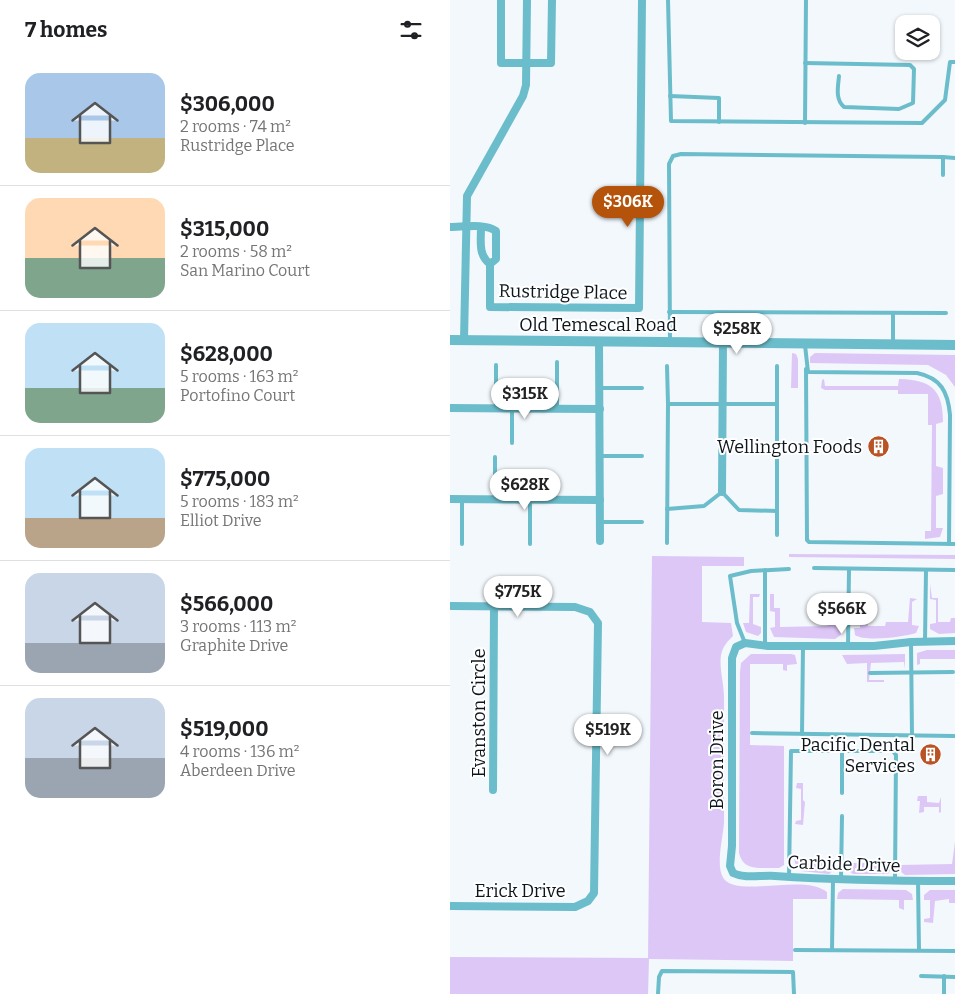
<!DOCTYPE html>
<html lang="en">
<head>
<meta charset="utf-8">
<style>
	:root { --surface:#fff; --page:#f2f2f2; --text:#202124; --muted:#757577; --line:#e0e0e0; --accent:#b45309 }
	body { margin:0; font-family:Bitter,serif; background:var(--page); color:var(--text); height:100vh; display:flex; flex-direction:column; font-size:19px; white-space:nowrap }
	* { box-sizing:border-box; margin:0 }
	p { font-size:16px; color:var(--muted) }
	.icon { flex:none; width:28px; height:28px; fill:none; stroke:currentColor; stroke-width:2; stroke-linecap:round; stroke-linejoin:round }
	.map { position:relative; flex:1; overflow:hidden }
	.drawer { display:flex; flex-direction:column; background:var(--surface); width:450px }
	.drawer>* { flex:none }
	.controls { position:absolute; left:445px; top:15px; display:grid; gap:10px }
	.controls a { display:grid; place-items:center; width:45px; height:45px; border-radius:10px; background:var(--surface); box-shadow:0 1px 4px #0004; font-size:25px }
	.price { position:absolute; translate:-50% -42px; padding:0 11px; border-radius:18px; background:#fff; color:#222; font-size:16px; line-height:32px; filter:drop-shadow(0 1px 2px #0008) }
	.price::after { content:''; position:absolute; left:50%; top:30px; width:15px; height:11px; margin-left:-8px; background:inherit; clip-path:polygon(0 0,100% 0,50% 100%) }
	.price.selected { background:var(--accent); color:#fff }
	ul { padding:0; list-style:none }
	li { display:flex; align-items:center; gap:15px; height:125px; padding:0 25px }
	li+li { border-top:1px solid var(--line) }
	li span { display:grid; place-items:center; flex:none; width:140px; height:100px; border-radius:15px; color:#555 }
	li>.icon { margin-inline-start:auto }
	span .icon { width:60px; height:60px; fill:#fffc; stroke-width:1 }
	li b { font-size:21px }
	h2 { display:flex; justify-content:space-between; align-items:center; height:60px; padding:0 25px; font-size:21px }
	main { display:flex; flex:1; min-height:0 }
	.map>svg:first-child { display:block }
	.green { fill:#ddc7f7 }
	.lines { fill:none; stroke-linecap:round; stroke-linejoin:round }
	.service { stroke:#6bbdcb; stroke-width:4 }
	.minor { stroke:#6bbdcb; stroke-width:8 }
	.tertiary { stroke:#6bbdcb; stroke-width:10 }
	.labels { text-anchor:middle; stroke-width:4; stroke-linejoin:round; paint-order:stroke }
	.street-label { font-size:18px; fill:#0d161d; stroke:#fff }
	.poi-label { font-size:18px; fill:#0d161d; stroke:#fff; text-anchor:end }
</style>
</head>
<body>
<main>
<section class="drawer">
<h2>7 homes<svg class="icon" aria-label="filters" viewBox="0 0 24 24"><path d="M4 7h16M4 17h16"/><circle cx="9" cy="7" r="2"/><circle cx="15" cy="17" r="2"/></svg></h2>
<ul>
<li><span style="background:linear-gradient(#a9c7e8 65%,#c2b280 0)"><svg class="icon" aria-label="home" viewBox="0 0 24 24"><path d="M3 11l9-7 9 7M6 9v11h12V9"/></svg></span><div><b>$306,000</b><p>2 rooms · 74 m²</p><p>Rustridge Place</p></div></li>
<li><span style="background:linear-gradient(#ffd9b3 60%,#7fa58c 0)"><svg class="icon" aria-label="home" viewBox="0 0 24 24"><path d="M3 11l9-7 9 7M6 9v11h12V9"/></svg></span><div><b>$315,000</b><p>2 rooms · 58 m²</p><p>San Marino Court</p></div></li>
<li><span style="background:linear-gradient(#bfe0f5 65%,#7fa58c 0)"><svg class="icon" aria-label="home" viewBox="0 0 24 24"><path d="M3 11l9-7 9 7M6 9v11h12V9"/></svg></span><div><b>$628,000</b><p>5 rooms · 163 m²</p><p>Portofino Court</p></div></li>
<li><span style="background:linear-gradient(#bfe0f5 70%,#b9a48a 0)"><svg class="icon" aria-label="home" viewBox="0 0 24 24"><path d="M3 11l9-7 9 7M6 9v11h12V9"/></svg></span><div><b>$775,000</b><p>5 rooms · 183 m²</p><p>Elliot Drive</p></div></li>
<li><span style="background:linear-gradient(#c9d6e8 70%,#9aa5b1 0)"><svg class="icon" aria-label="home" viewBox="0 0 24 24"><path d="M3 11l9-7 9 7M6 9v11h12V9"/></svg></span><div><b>$566,000</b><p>3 rooms · 113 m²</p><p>Graphite Drive</p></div></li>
<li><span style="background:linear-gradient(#c9d6e8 60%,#9aa5b1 0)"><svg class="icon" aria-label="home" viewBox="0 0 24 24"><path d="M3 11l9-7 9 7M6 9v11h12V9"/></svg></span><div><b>$519,000</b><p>4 rooms · 136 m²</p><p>Aberdeen Drive</p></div></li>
</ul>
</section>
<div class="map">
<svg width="505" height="994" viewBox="0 0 505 994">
	<rect width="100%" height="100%" fill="#f3f8fc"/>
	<g class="green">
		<polygon points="342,353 346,354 348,359 348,388 341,388"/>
		<polygon points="365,353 505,355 505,387 496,375 478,365 360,363 360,357"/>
		<path d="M374 379 375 386H448L449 379C481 380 493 389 493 422L486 424V466L493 468V494L486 496V528H493L490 537 475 539V531H481L482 425H478V394H448V390H375L371 388 372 380Z"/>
		<polygon points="339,554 505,555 505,559 339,557"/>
		<path d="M202 556 294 557V566H252V622L281 623 283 636C277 642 273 646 271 655 269 668 274 683 274 697 274 739 274 781 274 823 273 838 265 867 274 879 289 898 354 873 377 892V899H343V961L199 959 198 994H0V957L198 958Z"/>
		<polygon points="480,584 482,598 488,598 488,622 500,622 501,618 505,618 505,633 489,634 480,629 480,624 486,623 486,600 480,599"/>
		<polygon points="300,594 310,594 309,597 303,597 303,624 311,627 311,633 308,636 296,632 293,623 299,623"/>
		<polygon points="320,594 324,594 324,608 330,608 330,627 377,626 383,620 383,600 392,600 392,604 387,605 387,627 393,628 392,634 385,639 324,637 320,628 325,627 325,612 320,611"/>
		<path d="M460 598 467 599 462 602V625L469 626 466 633C453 637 415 642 405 635L404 628H410V606L405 605 404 602H412V610L418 616V626H435L436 622H458Z"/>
		<polygon points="477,650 505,650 505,659 470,659 470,664 467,665 467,653"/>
		<path d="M301 654H341L345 655 347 664 337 665V671L333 670V664H300V745L334 746V865L329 868C313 867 294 873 289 853L290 672 291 663Z"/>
		<polygon points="455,654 455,669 454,662 421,663 419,680 434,680 434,682 417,682 417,663 397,664 392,655"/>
		<polygon points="347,783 353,783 353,800 355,802 353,825 345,824 346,821 351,820 351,789 346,788"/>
		<polygon points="468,796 477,796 477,802 489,803 491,797 491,812 489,813 489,807 474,807 474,812 469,813 470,801 467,801"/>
		<polygon points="505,842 505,874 455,875 450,871 449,865 502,864"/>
		<polygon points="344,856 358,861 385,861 386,868 379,874 351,871 345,863"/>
		<polygon points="397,863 441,863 441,869 438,874 403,874 398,870"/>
		<polygon points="393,889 456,890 462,894 463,900 454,900 454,910 449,908 449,900 387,899 388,893"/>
		<polygon points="480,890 505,890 505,910 505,903 499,903 499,899 485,901 483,923 474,922 474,919 480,918 480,900 474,900 474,895"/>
	</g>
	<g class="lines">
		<g class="service">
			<polyline points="218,0 221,121 472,123 495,100 500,62 505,62"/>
			<path d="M355 63 460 65 464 69 463 103 449 109 394 107C385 99 388 87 389 76"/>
			<polyline points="220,96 269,98 269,122"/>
			<polyline points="355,123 356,0"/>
			<polyline points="493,157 505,158"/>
			<polyline points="219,312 496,313"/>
			<polyline points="443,313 443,343"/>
			<polyline points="220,342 219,164 223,156 231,154 493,157 493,175"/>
			<path d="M355 345 358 372 467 373C491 378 498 392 500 415L499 544"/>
			<polyline points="107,362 107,409"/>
			<polyline points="217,366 218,404"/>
			<polyline points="356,369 357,540 359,542 505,544"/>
			<polyline points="150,388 192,388"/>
			<polyline points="327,404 327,366"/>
			<polyline points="46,408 46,365"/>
			<polyline points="62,408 62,443"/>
			<polyline points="150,456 192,456"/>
			<polyline points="45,499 45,457"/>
			<polyline points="217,509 254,506 272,492 289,510 327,511"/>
			<polyline points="150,522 192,522"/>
			<polyline points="217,543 218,404 327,404 327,535"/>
			<polyline points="12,544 12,499"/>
			<polyline points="80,544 80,500"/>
			<polyline points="364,568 505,570"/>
			<polyline points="475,641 476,570"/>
			<polyline points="461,642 462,735"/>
			<polyline points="295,643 287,623 280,576 301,571 339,569"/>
			<polyline points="315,645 315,570"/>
			<polyline points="398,646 399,570"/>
			<polyline points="420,673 503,672"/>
			<polyline points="302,733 504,736"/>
			<polyline points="352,734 353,646"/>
			<polyline points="392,750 392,793"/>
			<polyline points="339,877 341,751 443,751 446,755 445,881"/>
			<polyline points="391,878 392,816"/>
			<polyline points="468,881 469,950"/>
			<polyline points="345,950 505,951"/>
			<polyline points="382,950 383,880"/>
			<polyline points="471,976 505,977"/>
			<polyline points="494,976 494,994"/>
			<polyline points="208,994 209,977 212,971 343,972 344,994"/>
		</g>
		<g class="minor">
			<polyline points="51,0 51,63 101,63 102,0"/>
			<path d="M0 227C13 227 35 223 46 231V259L40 264C28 255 31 241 31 227"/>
			<polyline points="40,264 40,307 189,308 192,0"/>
			<polyline points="14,340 17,196 73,96 76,85 77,0"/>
			<polyline points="149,342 150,541"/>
			<polyline points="0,408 150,409"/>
			<polyline points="272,492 273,342"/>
			<polyline points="0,499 150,500"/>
			<polyline points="0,606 125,607 140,612 148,623 144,893 138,901 125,907 0,906"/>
			<path d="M505 641 461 642 424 646H318L295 643 286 647 282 658V846L280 866 283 873C295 879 311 875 325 876 385 880 445 881 505 881"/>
			<polyline points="43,790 44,607"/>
		</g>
		<polyline class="tertiary" points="0,340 505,345"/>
	</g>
	<defs>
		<symbol id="building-disc" viewBox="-11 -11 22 22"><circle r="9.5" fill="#b95325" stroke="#fff"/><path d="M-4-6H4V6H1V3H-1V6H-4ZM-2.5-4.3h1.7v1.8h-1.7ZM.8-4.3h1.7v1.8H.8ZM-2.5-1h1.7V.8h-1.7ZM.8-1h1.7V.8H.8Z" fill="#fff"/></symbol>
	</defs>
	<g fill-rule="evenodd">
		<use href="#building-disc" x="416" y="434" width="25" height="25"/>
		<use href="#building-disc" x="468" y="742" width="25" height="25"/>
	</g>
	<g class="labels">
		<g class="street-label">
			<text transform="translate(113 292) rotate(1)" y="6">Rustridge Place</text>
			<text x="148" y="331">Old Temescal Road</text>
			<text transform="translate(29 713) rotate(-90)" y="6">Evanston Circle</text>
			<text transform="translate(267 760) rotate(-90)" y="6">Boron Drive</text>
			<text transform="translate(394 864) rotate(2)" y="6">Carbide Drive</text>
			<text x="70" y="897">Erick Drive</text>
		</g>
		<g class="poi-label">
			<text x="412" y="453">Wellington Foods</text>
			<text x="465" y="751">Pacific Dental<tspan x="465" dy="21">Services</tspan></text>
		</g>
	</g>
</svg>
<div class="controls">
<a><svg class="icon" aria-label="layers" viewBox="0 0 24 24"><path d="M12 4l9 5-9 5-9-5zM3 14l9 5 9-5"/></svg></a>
</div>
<b class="price selected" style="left:178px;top:228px">$306K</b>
<b class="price" style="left:287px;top:355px">$258K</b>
<b class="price" style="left:75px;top:420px">$315K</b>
<b class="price" style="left:75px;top:511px">$628K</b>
<b class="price" style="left:68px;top:618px">$775K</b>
<b class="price" style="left:392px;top:635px">$566K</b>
<b class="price" style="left:158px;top:756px">$519K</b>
</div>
</main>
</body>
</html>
